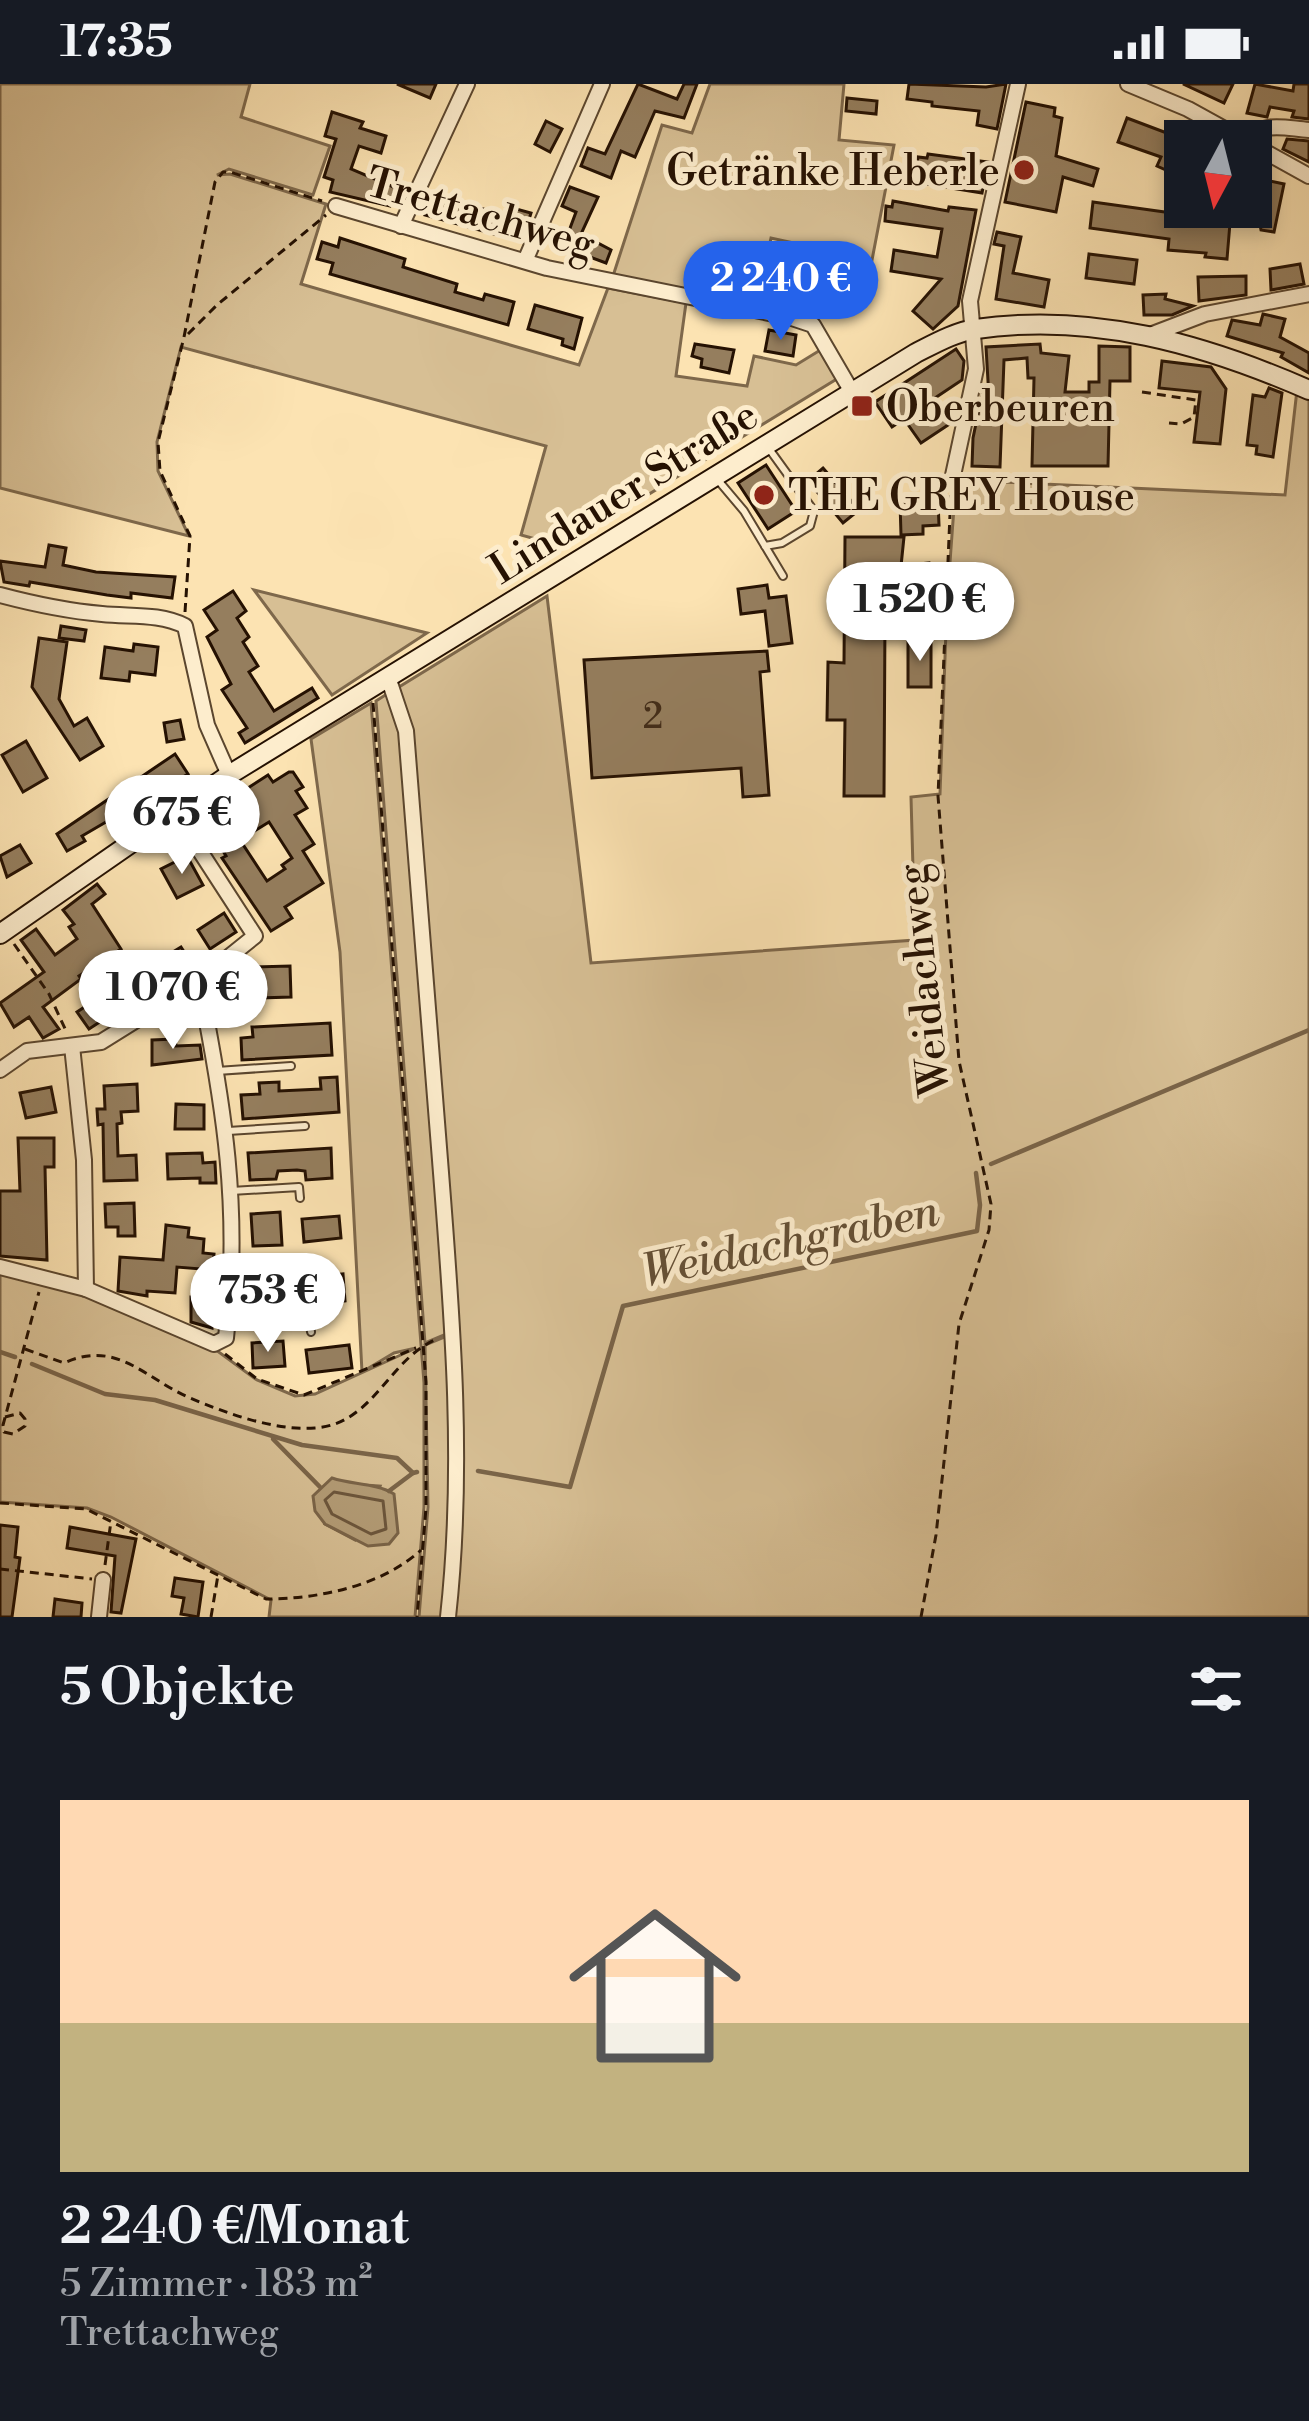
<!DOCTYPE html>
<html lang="de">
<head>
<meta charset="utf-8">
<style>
	:root { --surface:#171b24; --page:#20242c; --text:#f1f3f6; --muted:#9ea1a6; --accent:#2563eb }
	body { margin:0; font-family:"Libre Bodoni",serif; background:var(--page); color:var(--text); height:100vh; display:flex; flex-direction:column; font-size:45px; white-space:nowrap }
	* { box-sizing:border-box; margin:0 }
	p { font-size:39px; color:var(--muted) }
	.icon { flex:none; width:66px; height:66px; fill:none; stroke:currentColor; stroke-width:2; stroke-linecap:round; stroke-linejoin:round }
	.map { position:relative; height:1533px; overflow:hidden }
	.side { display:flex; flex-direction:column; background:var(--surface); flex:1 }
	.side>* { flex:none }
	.needle { width:78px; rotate:187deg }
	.fabs { position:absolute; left:1164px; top:36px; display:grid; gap:24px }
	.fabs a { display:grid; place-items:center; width:108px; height:108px; border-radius:0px; background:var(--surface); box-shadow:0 6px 18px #0003; font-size:60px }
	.price { position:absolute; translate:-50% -102px; padding:0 27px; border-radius:42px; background:#fff; color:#222; font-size:39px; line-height:78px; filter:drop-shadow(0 3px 6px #0008) }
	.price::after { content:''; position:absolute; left:50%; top:72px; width:36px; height:27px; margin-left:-18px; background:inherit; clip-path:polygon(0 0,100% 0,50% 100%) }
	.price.selected { background:var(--accent); color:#fff }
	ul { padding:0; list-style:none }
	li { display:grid; align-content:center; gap:24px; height:636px; padding:0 60px }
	li span { display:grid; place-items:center; height:372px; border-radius:0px; color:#555 }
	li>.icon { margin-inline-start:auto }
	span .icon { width:216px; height:216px; fill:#fffc; stroke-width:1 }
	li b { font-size:51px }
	h2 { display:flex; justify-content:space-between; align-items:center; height:144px; padding:0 60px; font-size:51px }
	.status { display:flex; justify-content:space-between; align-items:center; height:84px; padding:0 60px; background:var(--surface); direction:ltr }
	.status svg { height:33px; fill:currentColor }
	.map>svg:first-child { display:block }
	.green { fill:#d7bf94; stroke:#7e684b; stroke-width:3; fill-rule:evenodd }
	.water { fill:#b39c76; stroke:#7a6448; stroke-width:3 }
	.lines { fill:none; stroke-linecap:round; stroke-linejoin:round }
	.shore { stroke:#6c563c; stroke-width:3 }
	.stream { stroke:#7a6448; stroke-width:4.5 }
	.building { fill:#957e5e; stroke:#251102; stroke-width:3; fill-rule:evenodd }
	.lane-casing { stroke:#5b462e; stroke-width:10 }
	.street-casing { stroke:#5b462e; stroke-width:18 }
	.secondary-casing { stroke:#251102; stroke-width:22 }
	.path { stroke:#251102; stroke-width:3; stroke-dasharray:9 6; stroke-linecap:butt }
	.lane { stroke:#fdedcd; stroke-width:6 }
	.street { stroke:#fdedcd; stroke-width:14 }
	.secondary { stroke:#fdedcd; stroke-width:18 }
	.poi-dot { fill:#8f2418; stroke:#fdedcd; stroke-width:4.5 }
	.labels { text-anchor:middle; stroke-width:10; stroke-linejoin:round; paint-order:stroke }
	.number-label { font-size:36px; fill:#412c19 }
	.poi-label { font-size:42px; fill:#251102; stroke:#fdedcd; text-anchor:start }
	.street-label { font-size:42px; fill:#251102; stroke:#fdedcd }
	.water-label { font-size:45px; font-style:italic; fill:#655036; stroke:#fdedcd }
</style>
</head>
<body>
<div class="status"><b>17:35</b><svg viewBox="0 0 49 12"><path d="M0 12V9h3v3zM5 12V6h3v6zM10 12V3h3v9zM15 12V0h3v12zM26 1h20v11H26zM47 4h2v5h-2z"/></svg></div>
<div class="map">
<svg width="1309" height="1533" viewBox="0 0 1309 1533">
	<rect width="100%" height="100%" fill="#fce3b2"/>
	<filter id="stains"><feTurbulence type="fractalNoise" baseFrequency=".00167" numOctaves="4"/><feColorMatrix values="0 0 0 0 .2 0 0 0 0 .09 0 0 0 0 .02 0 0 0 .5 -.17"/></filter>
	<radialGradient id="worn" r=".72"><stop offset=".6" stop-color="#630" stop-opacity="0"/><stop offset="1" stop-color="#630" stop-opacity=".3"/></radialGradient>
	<g class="green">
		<polygon points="0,0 250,0 241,33 330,62 313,111 229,85 217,91 230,90 326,120 301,200 579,281 608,204 686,219 676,292 747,302 754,272 796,281 822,265 840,293 553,469 543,457 521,451 546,362 181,263 157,358 158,387 189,452 0,404"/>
		<polygon points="710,0 844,0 839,56 894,61 872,176 771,154 756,221 612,195 662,41 692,49"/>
		<path d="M1297 306 1309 311V1533H453C470 1386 459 1241 448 1094 436 944 423 795 410 646L399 603 547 512 591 879 915 856 911 713 940 710 947 519 956 396 1285 411Z"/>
		<polygon points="254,506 427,549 332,611"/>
		<polygon points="390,608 401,647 449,1249 425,1259 376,617"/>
		<path d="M371 619 424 1299V1423L415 1533H269L271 1516 111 1433 87 1424 0 1418V1186L86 1208 212 1263 257 1296 295 1312 315 1310 416 1264 394 1269 362 1288 340 868 311 655ZM351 1400 380 1402 355 1456 325 1440Z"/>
		<polygon points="449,1251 451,1371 444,1533 419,1533 428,1423 425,1261"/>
	</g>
	<path class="water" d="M332 1394C353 1401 376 1399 394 1410L398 1449 389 1460 368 1462 325 1440 315 1427 313 1412Z"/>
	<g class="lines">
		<polygon class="shore" points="334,1408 383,1417 386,1445 371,1450 332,1430 325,1416"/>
		<g class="stream">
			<polyline points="991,1080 1309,946"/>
			<polyline points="0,1268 15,1273"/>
			<polyline points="32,1280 105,1310 155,1316 302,1361 397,1374 413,1389 417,1388"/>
			<polyline points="273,1355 320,1403"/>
			<polyline points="478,1387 570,1403 623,1222 977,1147 980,1121 976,1089"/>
			<polyline points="389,1407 413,1389"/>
		</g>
	</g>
	<g class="building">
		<polygon points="397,0 436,0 430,14"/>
		<polygon points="638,0 677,15 684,0 697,0 684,34 655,27 635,73 621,67 611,94 581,82 588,64 605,70"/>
		<polygon points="909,0 986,3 1006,0 997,45 977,41 979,27 932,22 932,18 907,15"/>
		<polygon points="1183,0 1233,0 1224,19"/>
		<polygon points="1255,0 1293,7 1294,0 1309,0 1309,35 1292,33 1294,27 1270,23 1267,33 1247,29"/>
		<polygon points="847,14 877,17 876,30 846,27"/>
		<polygon points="1026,18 1055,24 1054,32 1062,34 1056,72 1098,85 1093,102 1063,93 1056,128 1005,118"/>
		<polygon points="332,28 363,38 360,44 386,52 381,69 359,62 351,85 396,104 390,122 330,108 333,96 324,93 336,55 325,52"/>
		<polygon points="1127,34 1172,51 1174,46 1185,51 1185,69 1175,90 1157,82 1161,73 1118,58"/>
		<polygon points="546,37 562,45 550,68 535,60"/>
		<polygon points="1287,55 1309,57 1309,78 1283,65"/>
		<polygon points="928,70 988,78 982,109 914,98 918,73 927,74"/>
		<polygon points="1251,93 1284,100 1274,148 1261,146"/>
		<polygon points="570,103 598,113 581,150 611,166 606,179 563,163 576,128 562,122"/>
		<polygon points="432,110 511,133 513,124 531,129 525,148 511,146 508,154 425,131"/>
		<polygon points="893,117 948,127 949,123 976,126 958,222 933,245 913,227 941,195 891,187 894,166 937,173 942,145 885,137 886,122 892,123"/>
		<polygon points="1093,118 1172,129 1172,120 1245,123 1245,142 1230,139 1227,175 1205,173 1206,169 1168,166 1169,155 1090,144"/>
		<polygon points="997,148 1021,153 1013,189 1049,196 1044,223 996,215 1004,162 994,160"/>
		<polygon points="340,154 405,175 403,183 457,200 455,208 483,216 485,210 514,218 508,241 330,190 333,179 317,175 322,158 338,163"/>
		<polygon points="1089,170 1137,176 1134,200 1086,194"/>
		<polygon points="1300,180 1304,200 1271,206 1270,185"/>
		<polygon points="787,182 817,191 810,214 764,201 769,186 784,191"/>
		<polygon points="1246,192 1246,211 1199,217 1198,193"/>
		<polygon points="1166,210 1165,215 1193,222 1172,231 1144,231 1143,211"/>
		<polygon points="535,221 582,234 574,265 562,261 563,255 528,245"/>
		<polygon points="1263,230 1285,235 1280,253 1309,269 1309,289 1281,273 1283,269 1227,252 1232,236 1260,241"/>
		<polygon points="769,246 796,251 793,272 765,267"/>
		<polygon points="695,260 734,266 729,289 701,283 702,275 692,272"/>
		<polygon points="1040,260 1041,269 1069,272 1065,308 1089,308 1089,298 1099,298 1099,262 1130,263 1130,297 1110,297 1108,382 1032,382 1034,294 1028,294 1027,274 1004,276 1000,383 972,382 973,354 983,306 989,314 986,263"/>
		<polygon points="956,265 964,277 962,296 932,316 948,341 921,359 904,335 892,343 875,318"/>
		<polygon points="1162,277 1211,283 1226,305 1220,360 1194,358 1200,308 1159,304"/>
		<polygon points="1269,304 1282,309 1273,373 1256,370 1257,362 1247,361 1253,311 1265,313"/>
		<polygon points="766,381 796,427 768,445 738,399"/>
		<polygon points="823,384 859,426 843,439 808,397"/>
		<polygon points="938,417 939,441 923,442 923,450 901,451 900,418"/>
		<polygon points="845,453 904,453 901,482 929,479 932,502 904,506 907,529 885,533 884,712 844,712 845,636 827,636 828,578 844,579"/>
		<polygon points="49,461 66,464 63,481 96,488 175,493 172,514 131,509 131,514 107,511 30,498 29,502 4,498 0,477 45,483"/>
		<polygon points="767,501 769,514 786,512 792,559 769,562 765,527 741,530 738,505"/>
		<polygon points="233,507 246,527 237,534 249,553 243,558 258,582 249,588 274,627 312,604 318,614 245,659 239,649 247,644 222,606 231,600 207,553 217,546 204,526"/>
		<polygon points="61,542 86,546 84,557 59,554"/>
		<polygon points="39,554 67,558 59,615 74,642 87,634 103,662 80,676 32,603"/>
		<rect x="908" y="556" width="23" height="47"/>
		<polygon points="134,560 158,563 155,591 130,588 129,597 101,594 105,563 133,567"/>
		<polygon points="767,567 769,587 760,588 769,711 743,713 741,684 592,694 584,576"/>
		<polygon points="180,636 184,655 167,658 164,639"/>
		<polygon points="26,657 47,694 23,708 2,671"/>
		<polygon points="175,670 188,690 82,752 85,757 67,767 57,750"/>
		<path d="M289 688H293L303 703 296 707 307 724 295 731 314 760 303 767 323 799 285 823 292 834 271 847 222 774 226 772 203 733 268 691 273 698ZM269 738 292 774 282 781 285 785 267 797 240 756Z"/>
		<polygon points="20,761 31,779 7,793 0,772"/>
		<polygon points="187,772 203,801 177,814 161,785"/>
		<polygon points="97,800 105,810 92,820 121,865 79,892 81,895 43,923 59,945 43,954 29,933 14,943 0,919 44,888 21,856 36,845 55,871 77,855 69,843 74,840 63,826"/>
		<polygon points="224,829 236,848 210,865 198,846"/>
		<polygon points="181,863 190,877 135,915 125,897"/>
		<polygon points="290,882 291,913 259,914 259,925 236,925 235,906 249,906 249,883"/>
		<polygon points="103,911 115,928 89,945 77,928"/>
		<polygon points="330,939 332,971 242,976 241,954 253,953 252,943"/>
		<polygon points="175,955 176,962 200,961 202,975 152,981 152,956"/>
		<polygon points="337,993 339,1028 243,1035 241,1011 260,1010 259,999 279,998 279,1007 321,1005 320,994"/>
		<polygon points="137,1000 138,1027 121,1028 122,1039 117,1040 118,1072 136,1071 137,1096 104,1097 103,1040 98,1041 97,1025 105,1025 104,1002"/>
		<polygon points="51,1003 56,1028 26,1034 20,1009"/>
		<polygon points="176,1020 204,1021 204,1045 175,1045"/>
		<polygon points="18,1054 54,1054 54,1083 45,1083 47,1176 0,1172 0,1107 20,1107"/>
		<polygon points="331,1064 332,1094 306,1096 305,1087 297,1086 278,1087 276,1095 250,1096 248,1069"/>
		<polygon points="202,1069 203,1079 215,1078 216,1099 200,1099 200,1094 168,1095 167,1070"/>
		<polygon points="134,1119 135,1152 118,1152 118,1143 106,1143 105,1120"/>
		<polygon points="280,1128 282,1161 253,1162 251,1130"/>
		<polygon points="339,1132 341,1154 304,1158 302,1135"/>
		<polygon points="166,1141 189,1144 188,1153 204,1155 203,1169 214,1170 213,1186 177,1183 175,1209 147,1207 147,1212 118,1207 120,1173 163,1176"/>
		<polygon points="343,1190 345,1217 259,1227 257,1200 283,1198 284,1205 311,1203 310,1193"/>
		<polygon points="191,1213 212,1213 212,1244 191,1238"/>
		<polygon points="283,1257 285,1282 253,1284 252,1259"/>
		<polygon points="349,1261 352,1284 309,1289 306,1266"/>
		<polygon points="0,1441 18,1443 15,1473 20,1474 12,1533 0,1533"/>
		<polygon points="70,1443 136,1455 121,1529 111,1528 115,1472 67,1464"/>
		<polygon points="175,1494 203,1498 198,1533 181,1530 184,1514 172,1512"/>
		<polygon points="55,1515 82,1519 81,1533 53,1533"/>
	</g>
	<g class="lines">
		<defs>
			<g id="lane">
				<polyline points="717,395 744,427 783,492"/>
				<polyline points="765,462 782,459 810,442 814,427 767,362"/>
				<polyline points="217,987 291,982"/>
				<polyline points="228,1047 305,1042"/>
				<polyline points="231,1107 299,1103 300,1114"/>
				<polyline points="232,1238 309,1232 311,1248"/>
			</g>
			<g id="street">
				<polyline points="1128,0 1188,25 1246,57"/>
				<path d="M1245 56C1266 37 1283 44 1309 46"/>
				<polyline points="1251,60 1309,92"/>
				<polyline points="336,122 547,184 789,233 813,241 852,308"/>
				<polyline points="401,142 467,0"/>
				<polyline points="525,177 602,0"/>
				<polyline points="1150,251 1205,230 1309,210"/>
				<polyline points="952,396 976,285 970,217 1018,0"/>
				<path d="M0 511C34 520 67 527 102 530 131 533 159 529 185 542L207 641 229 691"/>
				<path d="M388 593 406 647C417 790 428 933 440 1076 452 1229 465 1380 448 1533"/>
				<polyline points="72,962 84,1076 86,1205"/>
				<polyline points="0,986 27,967 101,958 199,897 255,852 174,727"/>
				<path d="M0 1183 86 1205 214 1260 226 1254C241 1127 224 1021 199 897"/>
				<polyline points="99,1533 103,1496"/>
			</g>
			<path id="secondary" d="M0 850 229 691 916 269C934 260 955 248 976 245 1092 228 1204 260 1309 306"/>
		</defs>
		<use href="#lane" class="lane-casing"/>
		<use href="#street" class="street-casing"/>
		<use href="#secondary" class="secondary-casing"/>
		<g class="path">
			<polyline points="188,250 217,221 326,131"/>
			<polyline points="1142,308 1196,316 1194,333 1181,340 1169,339"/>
			<polyline points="185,528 190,452 160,387 158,358 184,253 215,98 223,88 230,88 322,117"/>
			<polyline points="373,619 426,1298 426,1424 417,1533"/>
			<polyline points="14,860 49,910 67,949"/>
			<path d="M25 1265 64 1279C117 1255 144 1294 190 1314 226 1329 274 1347 315 1344 374 1340 388 1275 437 1255"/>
			<polyline points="225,1270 257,1295 304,1311 416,1264"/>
			<polyline points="5,1333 20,1329 25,1335 25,1342 13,1350 4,1348 3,1341 39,1208"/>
			<path d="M0 1419 86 1425 266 1515C318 1515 382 1502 421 1466"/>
			<polyline points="105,1481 111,1437"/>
			<polyline points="0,1485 92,1495"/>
			<polyline points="211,1533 218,1491"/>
			<polyline points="921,1533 936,1451 959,1240 989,1146 991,1120 959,977 938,712 951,407"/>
		</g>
		<use href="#lane" class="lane"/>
		<use href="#street" class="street"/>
		<use href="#secondary" class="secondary"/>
	</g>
	<g class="poi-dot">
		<circle cx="1024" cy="86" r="12"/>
		<rect x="850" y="310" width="24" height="24" rx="6"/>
		<circle cx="764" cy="411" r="12"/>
	</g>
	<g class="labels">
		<g class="number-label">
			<text x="653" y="644">2</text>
		</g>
		<g class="poi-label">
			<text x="1000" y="101" text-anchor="end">Getränke Heberle</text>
			<text x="886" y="337">Oberbeuren</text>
			<text x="788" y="426">THE GREY House</text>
		</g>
		<g class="street-label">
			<text transform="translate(481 128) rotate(16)" y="15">Trettachweg</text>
			<text transform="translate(623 407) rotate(-32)" y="15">Lindauer Straße</text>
			<text transform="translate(922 896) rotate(-96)" y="15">Weidachweg</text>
		</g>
		<g class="water-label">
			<text transform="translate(790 1156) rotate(-12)" y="16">Weidachgraben</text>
		</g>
	</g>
	<rect width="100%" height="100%" filter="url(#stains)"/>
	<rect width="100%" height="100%" fill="url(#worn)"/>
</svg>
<div class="fabs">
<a><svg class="needle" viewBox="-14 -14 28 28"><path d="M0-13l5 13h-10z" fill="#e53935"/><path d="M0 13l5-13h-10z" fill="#9ea1a6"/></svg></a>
</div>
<b class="price selected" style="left:781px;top:259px">2 240 €</b>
<b class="price" style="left:920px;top:580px">1 520 €</b>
<b class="price" style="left:182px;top:793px">675 €</b>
<b class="price" style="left:173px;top:968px">1 070 €</b>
<b class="price" style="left:268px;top:1271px">753 €</b>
</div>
<section class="side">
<h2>5 Objekte<svg class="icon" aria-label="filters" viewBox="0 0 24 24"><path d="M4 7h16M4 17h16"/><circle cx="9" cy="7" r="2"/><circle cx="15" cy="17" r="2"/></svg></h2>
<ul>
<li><span style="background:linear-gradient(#ffd9b3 60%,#c2b280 0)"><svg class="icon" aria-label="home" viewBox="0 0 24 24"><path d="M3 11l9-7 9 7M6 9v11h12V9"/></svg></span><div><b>2 240 €/Monat</b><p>5 Zimmer · 183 m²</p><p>Trettachweg</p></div></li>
</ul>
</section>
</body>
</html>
